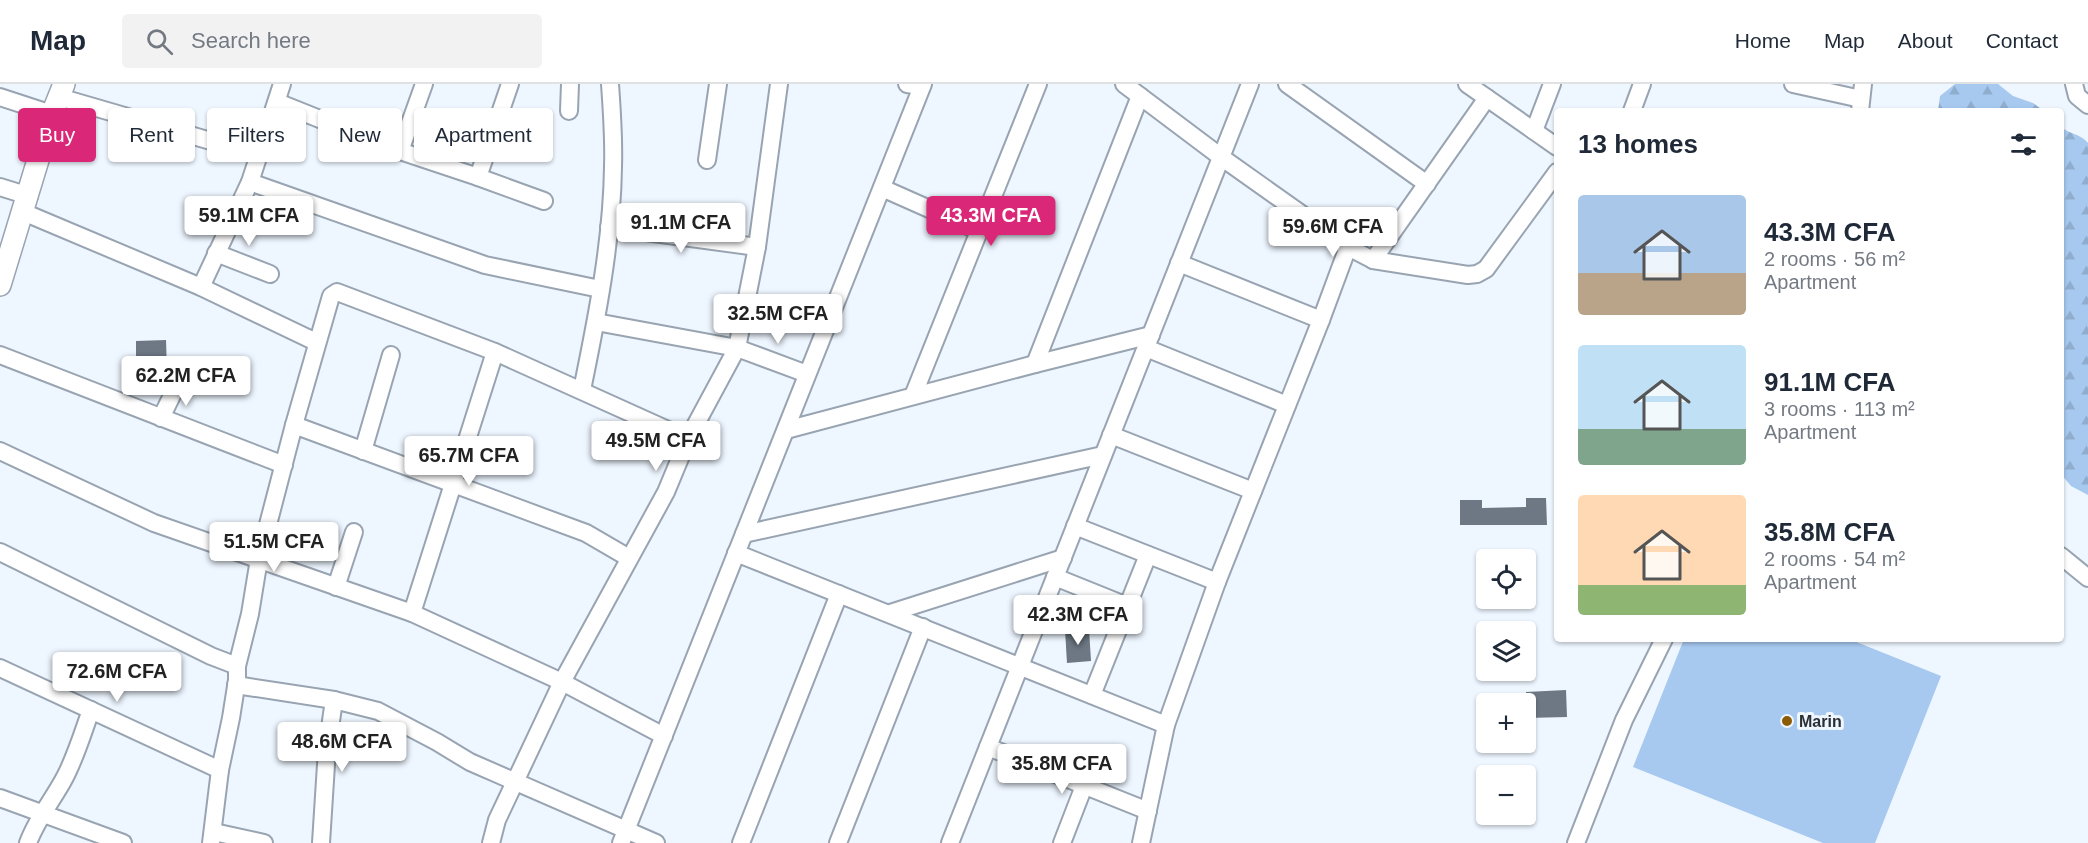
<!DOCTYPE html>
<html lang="en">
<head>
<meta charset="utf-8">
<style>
	:root { --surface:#fff; --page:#f2f2f3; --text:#1f2937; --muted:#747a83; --line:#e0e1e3; --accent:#db2777 }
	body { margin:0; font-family:Arial,sans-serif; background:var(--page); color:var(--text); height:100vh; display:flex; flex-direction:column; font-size:22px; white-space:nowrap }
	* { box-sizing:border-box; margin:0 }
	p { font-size:20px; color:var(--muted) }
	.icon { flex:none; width:33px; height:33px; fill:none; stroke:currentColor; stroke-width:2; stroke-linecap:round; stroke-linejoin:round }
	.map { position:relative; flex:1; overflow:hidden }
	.details { position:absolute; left:1554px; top:24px; width:510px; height:534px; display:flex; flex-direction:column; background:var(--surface); border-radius:6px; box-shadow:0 2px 4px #0004 }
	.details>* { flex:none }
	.banner { position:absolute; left:18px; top:24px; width:570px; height:54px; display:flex; gap:12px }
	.buttons { position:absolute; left:1476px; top:465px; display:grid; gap:12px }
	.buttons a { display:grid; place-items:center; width:60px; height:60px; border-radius:6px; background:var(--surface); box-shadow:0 2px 4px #0004; font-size:30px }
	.price { position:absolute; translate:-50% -51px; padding:0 14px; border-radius:6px; background:#fff; color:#222; font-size:20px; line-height:39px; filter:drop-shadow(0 2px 3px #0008) }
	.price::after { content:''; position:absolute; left:50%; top:36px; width:18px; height:14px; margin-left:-9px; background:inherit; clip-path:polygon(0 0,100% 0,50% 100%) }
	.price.current { background:var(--accent); color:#fff }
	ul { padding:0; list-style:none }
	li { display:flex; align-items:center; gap:18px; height:150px; padding:0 24px }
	li span { display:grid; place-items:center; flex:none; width:168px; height:120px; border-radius:6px; color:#555 }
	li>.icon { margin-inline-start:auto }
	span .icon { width:72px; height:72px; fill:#fffc; stroke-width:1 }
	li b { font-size:26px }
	h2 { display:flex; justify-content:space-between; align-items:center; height:72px; padding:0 24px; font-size:26px }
	.tag { padding:0 21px; border-radius:6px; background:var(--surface); box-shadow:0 2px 4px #0004; font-size:21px; line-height:54px }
	.tag.current { background:var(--accent); color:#fff }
	header { display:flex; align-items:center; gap:36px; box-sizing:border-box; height:84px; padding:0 30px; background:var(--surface); border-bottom:2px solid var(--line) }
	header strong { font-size:28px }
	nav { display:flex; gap:33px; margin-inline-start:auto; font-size:21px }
	.search { width:420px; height:54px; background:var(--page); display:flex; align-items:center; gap:15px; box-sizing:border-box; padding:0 21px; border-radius:6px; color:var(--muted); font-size:22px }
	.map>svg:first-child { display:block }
	.green { fill:#a7c9f0 }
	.forest { fill:url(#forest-firs) }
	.building { fill:#6d7884 }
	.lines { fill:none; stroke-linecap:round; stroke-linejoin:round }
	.minor-casing { stroke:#98a4b1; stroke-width:20 }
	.tertiary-casing { stroke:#98a4b1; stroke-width:24 }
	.minor { stroke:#fff; stroke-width:16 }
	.tertiary { stroke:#fff; stroke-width:21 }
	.poi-dot { fill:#8c5b04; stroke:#eef6ff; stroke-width:2 }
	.labels { text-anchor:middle; stroke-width:6; stroke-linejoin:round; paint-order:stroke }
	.poi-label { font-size:16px; font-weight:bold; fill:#2a2f34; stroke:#eef6ff; text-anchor:start }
</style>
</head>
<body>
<header>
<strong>Map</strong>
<div class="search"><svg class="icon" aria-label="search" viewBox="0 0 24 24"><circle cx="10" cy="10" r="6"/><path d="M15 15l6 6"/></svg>Search here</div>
<nav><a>Home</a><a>Map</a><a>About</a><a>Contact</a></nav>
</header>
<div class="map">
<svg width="2088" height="759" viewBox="0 0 2088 759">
	<defs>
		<pattern id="forest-firs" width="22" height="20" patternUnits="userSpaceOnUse" patternTransform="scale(1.5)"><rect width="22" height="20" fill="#a7c9f0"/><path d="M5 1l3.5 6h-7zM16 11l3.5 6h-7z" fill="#90adce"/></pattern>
	</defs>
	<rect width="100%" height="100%" fill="#eef6ff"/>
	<polygon class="green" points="1684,555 1849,555 1941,592 1875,759 1823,759 1633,683"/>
	<g class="forest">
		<polygon points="1955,0 1998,0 2013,12 2033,19 2044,27 1938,27 1940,12"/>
		<path d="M2061 43C2069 50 2081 50 2088 59V411L2071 402 2061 390Z"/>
	</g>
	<g class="building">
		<polygon points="166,256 167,287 136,287 136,257"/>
		<polygon points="1526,414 1546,414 1547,441 1460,441 1460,416 1482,416 1482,424 1526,423"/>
		<polygon points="1089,545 1091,577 1067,579 1065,546"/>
		<polygon points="1566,606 1567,633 1526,634 1526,608"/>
	</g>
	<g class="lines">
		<defs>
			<g id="minor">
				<polyline points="907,0 922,2"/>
				<polyline points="1124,0 1221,73 1348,163 1373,176 1468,191 1477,190 1486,185 1557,88"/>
				<polyline points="1287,0 1427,100"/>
				<polyline points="1467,0 1557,63"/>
				<polyline points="1793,0 1861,15"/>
				<polyline points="2074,0 2077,12 2088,21"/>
				<polyline points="0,13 52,30"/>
				<polyline points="59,13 259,71"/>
				<polyline points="277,18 400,67 478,93 510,0"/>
				<polyline points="569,27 570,0"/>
				<polyline points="1632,27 1642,0"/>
				<polyline points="1860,27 1863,0"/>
				<polyline points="1534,47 1552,0"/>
				<polyline points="400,67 424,0"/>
				<polyline points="707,76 718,0"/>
				<polyline points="478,93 544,117"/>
				<polyline points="250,98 485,181 600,205"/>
				<polyline points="0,103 29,112"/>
				<polyline points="882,104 979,147"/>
				<polyline points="23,128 201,203 316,258"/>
				<polyline points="609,143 757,163"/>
				<polyline points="216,169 270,190"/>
				<polyline points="1373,176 1487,14"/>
				<polyline points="1179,179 1321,236"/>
				<polyline points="201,203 250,98 282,0"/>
				<polyline points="596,238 737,264 807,290"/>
				<polyline points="1146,264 1287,321"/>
				<polyline points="0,271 284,381"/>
				<polyline points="1035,280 1140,12"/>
				<path d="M582 306C597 233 612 157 613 83 614 55 612 28 610 0"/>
				<polyline points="913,312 1038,0"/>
				<polyline points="161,334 179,297"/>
				<polyline points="294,341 586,449 629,474"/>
				<polyline points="786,346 1035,280 1151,251"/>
				<polyline points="1111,351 1253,407"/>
				<polyline points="0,367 154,439 412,529 562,598 664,652"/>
				<polyline points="363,367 391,271"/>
				<polyline points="1075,442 1217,498"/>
				<polyline points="744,450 1103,371"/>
				<polyline points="0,468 211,572 237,582"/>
				<polyline points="736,469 1166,641"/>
				<polyline points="2061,472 2088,494"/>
				<polyline points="1055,493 1127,522"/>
				<polyline points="336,503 354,448"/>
				<polyline points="412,529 495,268"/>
				<polyline points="890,529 1063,474"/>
				<polyline points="0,584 220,686"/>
				<polyline points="236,601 334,616 378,627 437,658 470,678 656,759"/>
				<polyline points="1092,611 1148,471"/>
				<polyline points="988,663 1148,727"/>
				<polyline points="0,714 123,759"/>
				<polyline points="214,748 264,759"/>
				<path d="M28 759C37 734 53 716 65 693 76 672 83 648 91 626"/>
				<polyline points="211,759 220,686 231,634 237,596 237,582 250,530 259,475 294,341 331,212 337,208 495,268 688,355"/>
				<polyline points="321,759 327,665 334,616"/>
				<polyline points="491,759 497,736 562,598 666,408 688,355 737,264 757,163 779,0"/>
				<polyline points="621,759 923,0"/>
				<polyline points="741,759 839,510"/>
				<polyline points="838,759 923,543"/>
				<polyline points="950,759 1250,0"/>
				<polyline points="1062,759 1084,702"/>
				<polyline points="1141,759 1166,641 1217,498 1321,236 1348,163"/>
				<polyline points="1576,759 1624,636 1664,555"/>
			</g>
			<polyline id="tertiary" points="0,201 52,30 64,0"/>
		</defs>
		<use href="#minor" class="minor-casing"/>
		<use href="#tertiary" class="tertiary-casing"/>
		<use href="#minor" class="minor"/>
		<use href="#tertiary" class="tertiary"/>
	</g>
	<circle class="poi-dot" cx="1787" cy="637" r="6"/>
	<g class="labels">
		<g class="poi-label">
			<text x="1799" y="643">Marin</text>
		</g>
	</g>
</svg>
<div class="buttons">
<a><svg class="icon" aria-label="locate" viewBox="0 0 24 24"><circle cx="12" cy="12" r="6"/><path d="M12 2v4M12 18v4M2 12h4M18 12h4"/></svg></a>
<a><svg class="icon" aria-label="layers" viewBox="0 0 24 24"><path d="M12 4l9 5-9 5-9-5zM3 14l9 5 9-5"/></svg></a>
<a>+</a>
<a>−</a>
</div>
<b class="price" style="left:249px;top:163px">59.1M CFA</b>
<b class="price current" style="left:991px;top:163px">43.3M CFA</b>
<b class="price" style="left:681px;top:170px">91.1M CFA</b>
<b class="price" style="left:1333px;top:174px">59.6M CFA</b>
<b class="price" style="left:778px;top:261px">32.5M CFA</b>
<b class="price" style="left:186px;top:323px">62.2M CFA</b>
<b class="price" style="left:656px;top:388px">49.5M CFA</b>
<b class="price" style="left:469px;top:403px">65.7M CFA</b>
<b class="price" style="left:274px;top:489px">51.5M CFA</b>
<b class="price" style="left:1078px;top:562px">42.3M CFA</b>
<b class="price" style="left:117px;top:619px">72.6M CFA</b>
<b class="price" style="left:342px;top:689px">48.6M CFA</b>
<b class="price" style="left:1062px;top:711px">35.8M CFA</b>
<div class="banner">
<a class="tag current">Buy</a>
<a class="tag">Rent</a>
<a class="tag">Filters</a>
<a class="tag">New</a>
<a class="tag">Apartment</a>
</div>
<section class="details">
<h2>13 homes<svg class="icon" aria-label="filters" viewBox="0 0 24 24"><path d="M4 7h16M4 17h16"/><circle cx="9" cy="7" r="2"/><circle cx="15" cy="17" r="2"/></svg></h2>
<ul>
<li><span style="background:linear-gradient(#a9c7e8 65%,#b9a48a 0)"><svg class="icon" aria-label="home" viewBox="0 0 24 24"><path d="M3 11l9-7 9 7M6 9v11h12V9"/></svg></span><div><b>43.3M CFA</b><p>2 rooms · 56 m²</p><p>Apartment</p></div></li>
<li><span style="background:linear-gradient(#bfe0f5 70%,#7fa58c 0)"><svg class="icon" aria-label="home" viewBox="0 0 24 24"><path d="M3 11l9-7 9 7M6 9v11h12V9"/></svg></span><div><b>91.1M CFA</b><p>3 rooms · 113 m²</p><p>Apartment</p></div></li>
<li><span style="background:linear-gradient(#ffd9b3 75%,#8fb573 0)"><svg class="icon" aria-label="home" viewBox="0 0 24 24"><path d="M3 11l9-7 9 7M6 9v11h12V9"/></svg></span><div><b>35.8M CFA</b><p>2 rooms · 54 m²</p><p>Apartment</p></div></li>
</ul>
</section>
</div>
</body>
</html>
